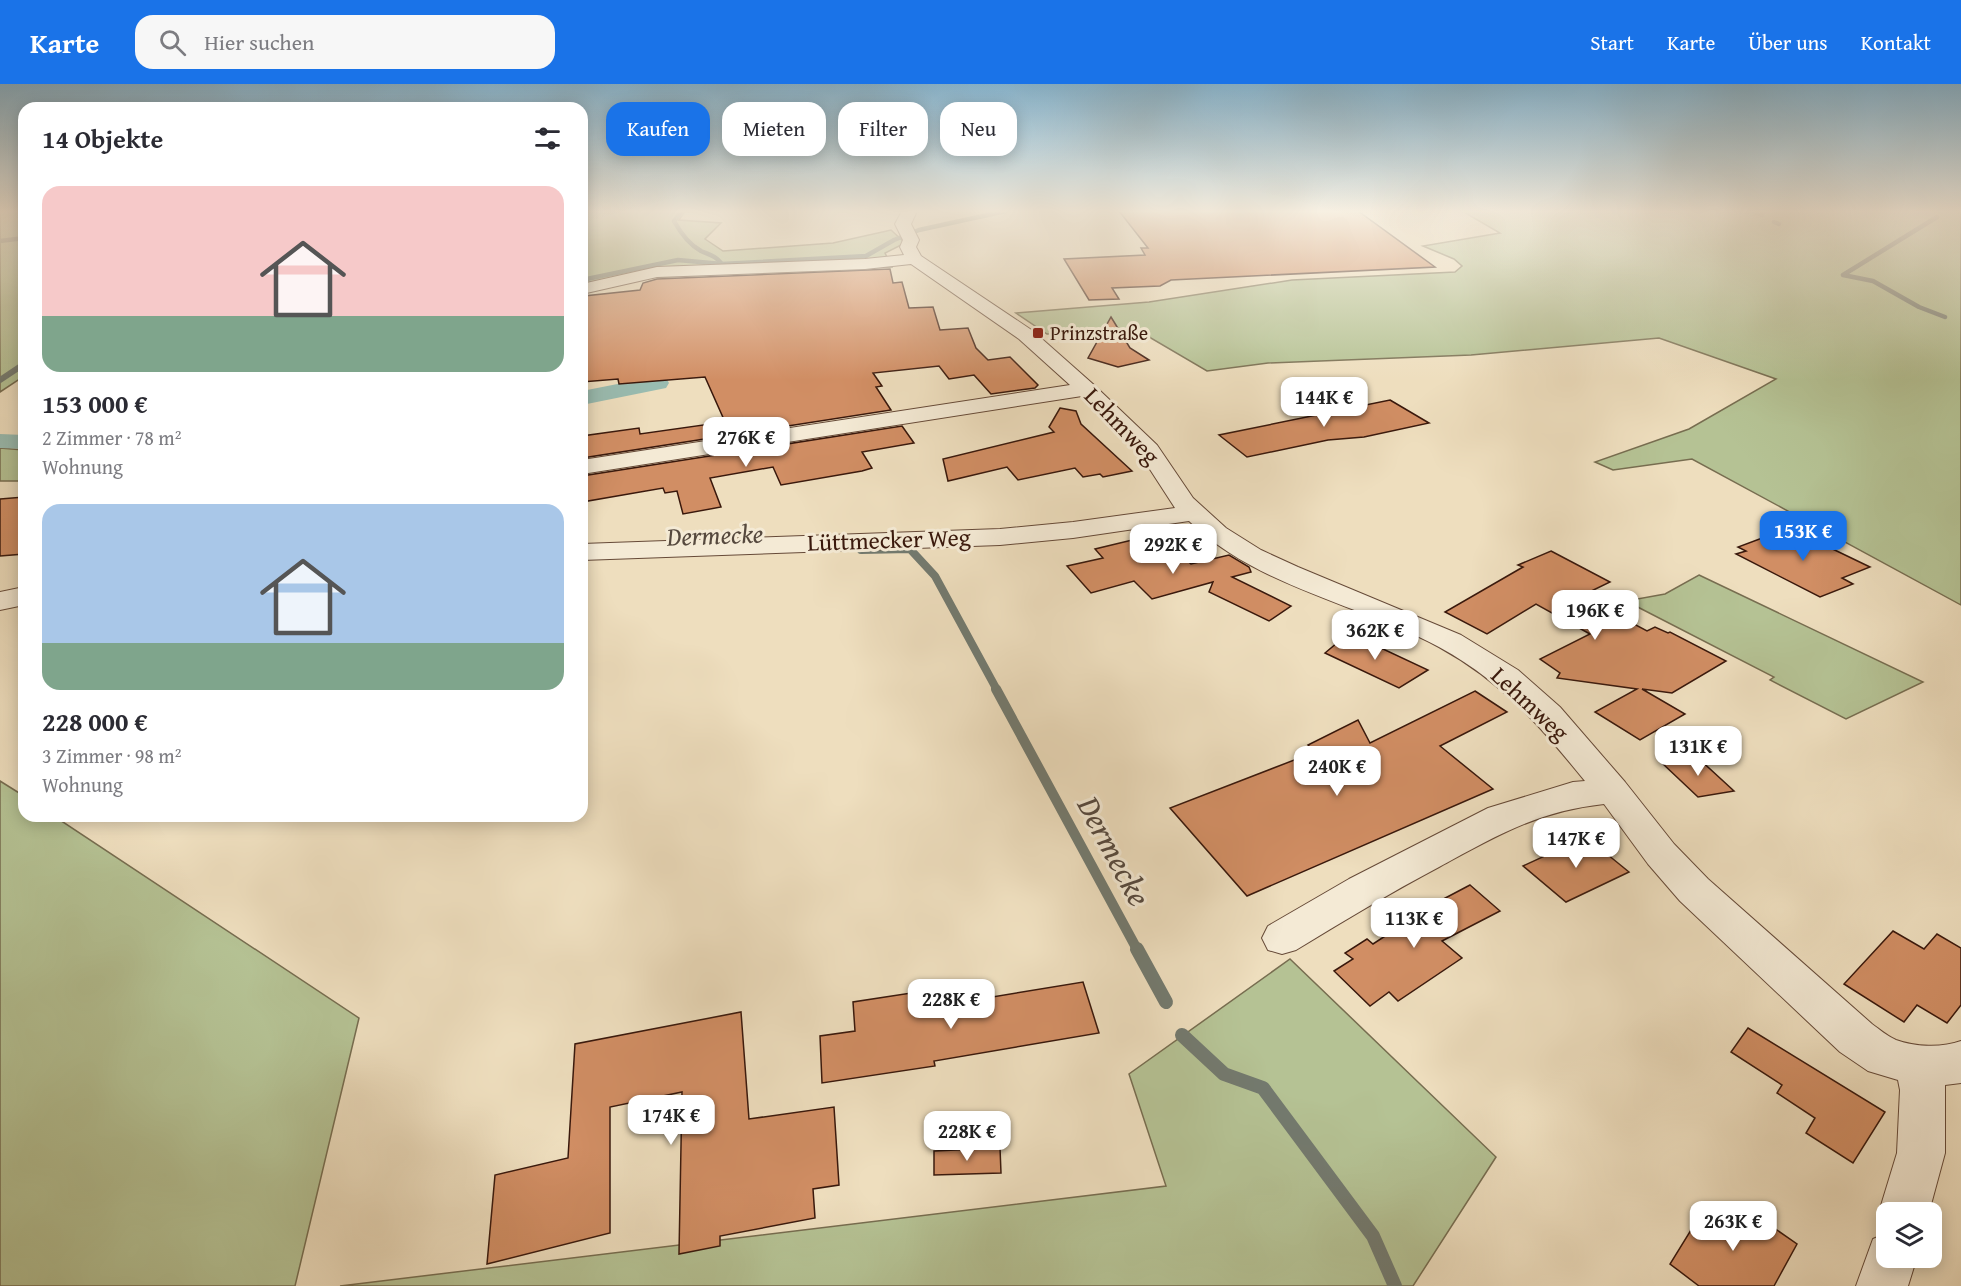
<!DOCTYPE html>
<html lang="de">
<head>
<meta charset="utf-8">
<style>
	:root { --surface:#fff; --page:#f7f7f7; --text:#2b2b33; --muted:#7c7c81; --accent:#1a73e8 }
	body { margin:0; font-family:"Gentium Book Plus",serif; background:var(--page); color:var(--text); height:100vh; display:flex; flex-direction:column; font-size:22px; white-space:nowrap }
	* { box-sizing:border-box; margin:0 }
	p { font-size:20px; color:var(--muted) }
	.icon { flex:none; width:33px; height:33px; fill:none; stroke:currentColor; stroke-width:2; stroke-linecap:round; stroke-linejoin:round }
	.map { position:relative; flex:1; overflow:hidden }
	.details { position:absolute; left:18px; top:18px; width:570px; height:720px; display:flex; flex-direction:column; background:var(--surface); border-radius:18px; box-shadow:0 3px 15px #0003 }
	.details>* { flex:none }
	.guide { position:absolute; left:606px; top:18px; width:570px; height:54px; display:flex; gap:12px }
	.controls { position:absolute; left:1876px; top:1118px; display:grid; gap:12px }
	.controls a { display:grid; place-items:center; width:66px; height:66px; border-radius:12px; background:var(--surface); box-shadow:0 3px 15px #0003; font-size:30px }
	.price { position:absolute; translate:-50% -51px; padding:0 14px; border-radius:12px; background:#fff; color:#222; font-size:20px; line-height:39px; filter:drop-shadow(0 2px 3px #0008) }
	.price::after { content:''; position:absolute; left:50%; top:36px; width:18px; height:14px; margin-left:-9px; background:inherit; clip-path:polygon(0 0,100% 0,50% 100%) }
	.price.on { background:var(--accent); color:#fff }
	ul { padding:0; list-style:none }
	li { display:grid; align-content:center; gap:12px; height:318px; padding:0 24px }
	li span { display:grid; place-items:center; height:186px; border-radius:18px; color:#555 }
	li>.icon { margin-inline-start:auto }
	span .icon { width:108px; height:108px; fill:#fffc; stroke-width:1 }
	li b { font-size:26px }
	h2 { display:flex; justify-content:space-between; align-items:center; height:72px; padding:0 24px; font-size:26px }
	.pill { padding:0 21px; border-radius:18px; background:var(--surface); box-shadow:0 3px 15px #0003; font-size:21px; line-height:54px }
	.pill.on { background:var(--accent); color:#fff }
	header { display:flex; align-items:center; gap:36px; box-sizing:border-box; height:84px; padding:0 30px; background:var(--accent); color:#fff }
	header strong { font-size:28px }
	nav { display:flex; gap:33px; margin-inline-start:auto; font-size:21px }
	.search { width:420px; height:54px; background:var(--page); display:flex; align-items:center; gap:15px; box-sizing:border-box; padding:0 21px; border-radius:18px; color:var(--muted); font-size:22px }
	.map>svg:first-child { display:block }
	.green { fill:#b5c294; stroke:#776d50; stroke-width:1.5 }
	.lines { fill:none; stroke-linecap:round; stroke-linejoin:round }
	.stream-far4 { stroke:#737a6f; stroke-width:4.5 }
	.stream-far3 { stroke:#737a6f; stroke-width:6 }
	.stream-far2 { stroke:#737a6f; stroke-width:8 }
	.stream-far1 { stroke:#737a6f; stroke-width:10 }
	.stream { stroke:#737a6f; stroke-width:14 }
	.canal { fill:#99bcb1; fill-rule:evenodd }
	.building { fill:#d18e64; stroke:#39180c; stroke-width:1.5 }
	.minor-casing { stroke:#664a38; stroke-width:2 }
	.minor { fill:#f4ead5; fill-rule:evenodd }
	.poi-dot { fill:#8f2418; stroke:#f4ead5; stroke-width:2 }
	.labels { text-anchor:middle; stroke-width:6; stroke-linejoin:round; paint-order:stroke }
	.far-poi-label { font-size:20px; fill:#39180c; stroke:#f4ead5; text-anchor:start }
	.street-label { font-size:24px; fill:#39180c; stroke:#f4ead5 }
	.water-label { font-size:26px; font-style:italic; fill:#56493e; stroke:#f4ead5 }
	.near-water-label { font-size:32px; font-style:italic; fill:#56493e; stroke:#f4ead5 }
</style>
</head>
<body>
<header>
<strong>Karte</strong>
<div class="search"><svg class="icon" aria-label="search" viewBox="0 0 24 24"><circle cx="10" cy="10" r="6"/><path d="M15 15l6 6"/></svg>Hier suchen</div>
<nav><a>Start</a><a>Karte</a><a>Über uns</a><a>Kontakt</a></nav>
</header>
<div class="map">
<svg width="1961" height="1202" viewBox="0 0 1961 1202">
	<rect width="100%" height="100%" fill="#eedebe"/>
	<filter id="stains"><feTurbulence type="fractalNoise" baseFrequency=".00333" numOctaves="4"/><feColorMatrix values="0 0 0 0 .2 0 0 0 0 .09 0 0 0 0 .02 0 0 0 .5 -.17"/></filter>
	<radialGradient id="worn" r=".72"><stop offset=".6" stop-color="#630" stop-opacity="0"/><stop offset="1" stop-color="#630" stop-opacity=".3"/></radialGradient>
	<g class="green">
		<polygon points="0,127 24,127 24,292 0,308"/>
		<polygon points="582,127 685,127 679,136 721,139 705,155 723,167 833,159 891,146 905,159 885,169 892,183 643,194 582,201"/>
		<polygon points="1462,127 1961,127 1961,521 1692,375 1613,386 1595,378 1689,345 1776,295 1659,254 1471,271 1268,279 1207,287 1139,247 1047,250 1016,229 1149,218 1292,196 1455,188 1462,182 1454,175 1423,162 1500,149"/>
		<polygon points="0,364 24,366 24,397 0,397"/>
		<polygon points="1699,491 1923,598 1846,635 1770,596 1774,593 1626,517 1665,510"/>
		<polygon points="0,697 24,712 24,732 54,732 359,934 295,1202 0,1202"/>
		<polygon points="1290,875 1496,1073 1413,1202 340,1202 1166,1102 1129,990"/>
	</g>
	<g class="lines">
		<g class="stream-far4">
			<path d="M682 127 674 137C680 148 690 161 701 167 710 171 716 172 722 180"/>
			<polyline points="1753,127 1762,131"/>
			<polyline points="1937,133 1843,191 1873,197 1919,223 1945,233"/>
			<polyline points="1774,138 1779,140"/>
			<polyline points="0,157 24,154"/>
			<polyline points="582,196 678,176 722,180 866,172 894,156 919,146 1006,127"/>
		</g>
		<polyline class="stream-far3" points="0,296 24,280"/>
		<polyline class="stream-far2" points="861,466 910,465 935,492 997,606"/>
		<polyline class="stream-far1" points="996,605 1138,867"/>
		<g class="stream">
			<polyline points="1137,865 1166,918"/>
			<polyline points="1182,951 1224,990 1263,1004 1373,1152 1395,1202"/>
		</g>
		<g class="canal">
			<polygon points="658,292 666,294 669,299 666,304 582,321 582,307"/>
			<polygon points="0,350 24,351 24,365 0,364"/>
		</g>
	</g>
	<g class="building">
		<polygon points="1119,127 1358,127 1435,183 1171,196 1160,202 1112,204 1119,215 1089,216 1064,175 1145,171 1141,164 1148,164"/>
		<polygon points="890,185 893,199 902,198 909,224 933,223 940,246 968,244 976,264 988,276 1010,273 1038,301 1035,304 991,310 974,291 949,295 939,282 873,289 882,302 876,303 891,326 582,374 582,352 639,344 640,350 725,338 705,293 619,300 618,295 582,298 582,223 584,212 640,206 643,199 657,195"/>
		<polygon points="1111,233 1130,264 1149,276 1118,283 1088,274"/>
		<polygon points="1390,316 1429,339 1364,353 1328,356 1247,373 1219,351"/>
		<polygon points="1060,324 1076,327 1081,340 1132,387 1103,393 1100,390 1083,393 1075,384 1018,396 1007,383 948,397 943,375 1054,348 1049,343"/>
		<polygon points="902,342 914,359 862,368 872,384 862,387 781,401 773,383 710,394 721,423 683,430 677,407 665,409 663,404 582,418 582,392"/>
		<polygon points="24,413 24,470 0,472 0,415"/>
		<polygon points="1789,444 1870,483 1842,494 1853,500 1820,513 1736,470 1746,467 1738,463"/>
		<polygon points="1157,450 1191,480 1229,471 1249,483 1251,488 1232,493 1291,522 1269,537 1209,508 1213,498 1152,515 1134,497 1091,509 1067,482 1103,474 1095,465"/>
		<polygon points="1551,467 1610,498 1581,512 1647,547 1655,543 1668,549 1670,548 1726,577 1672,609 1642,605 1685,630 1640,656 1595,628 1637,605 1557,594 1560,589 1540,575 1590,550 1536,520 1487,550 1445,528 1523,483 1518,481"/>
		<polygon points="1349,549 1428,586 1399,604 1325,569"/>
		<polygon points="1475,607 1507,628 1440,662 1493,705 1247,812 1170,724 1315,668 1308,661 1358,636 1370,659"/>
		<polygon points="1697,673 1734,707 1698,713 1662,679"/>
		<polygon points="1586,753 1629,788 1566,818 1523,782"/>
		<polygon points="1470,801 1500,827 1442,857 1462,874 1398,917 1389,908 1370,922 1334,887 1353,875 1345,869 1367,855 1373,860 1434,820"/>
		<polygon points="1893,847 1924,865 1937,850 1961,864 1961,921 1947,939 1917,921 1904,938 1844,900"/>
		<polygon points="1083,898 1099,949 934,977 935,982 822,999 820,952 855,947 853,918 924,907 926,924"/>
		<polygon points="741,928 749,1035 834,1023 839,1101 813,1105 815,1134 720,1152 720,1162 679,1170 682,1008 610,1023 610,1149 487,1180 495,1091 568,1074 575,960"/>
		<polygon points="1748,944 1885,1028 1853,1079 1806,1049 1815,1034 1777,1009 1782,1001 1731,968"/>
		<polygon points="1000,1064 1001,1089 934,1091 934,1067"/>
		<polygon points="1707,1120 1744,1147 1754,1130 1797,1160 1774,1202 1699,1202 1670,1180"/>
	</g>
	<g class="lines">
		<defs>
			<g id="minor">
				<path d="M902 127H917L911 140 919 156 916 163 921 172 1033 247 1094 301 1157 361 1193 414 1226 444 1261 466 1298 483 1461 551 1518 586 1560 623 1625 698 1674 760 1708 795 1872 940C1879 945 1887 952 1896 956 1915 963 1942 964 1961 957V999L1945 1001V1069L1929 1128H1887V1146L1879 1128 1897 1069 1900 1006 1898 996 1868 987 1840 968 1680 817 1648 780 1604 720C1538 727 1496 752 1439 783 1390 809 1343 837 1296 866L1282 870 1268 866 1262 854 1268 842 1349 795 1488 724 1573 698 1585 697C1540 642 1503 598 1439 563 1357 519 1257 503 1189 437L1073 454 1000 461 582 476V460L1000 445 1073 438 1175 424 1140 370 1082 312 582 390V376L1070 301 1019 255 911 180 865 185 657 193 582 210V200L657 183 865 175 904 171 900 163 903 156 895 140Z"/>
				<polygon points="24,503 24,521 0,526 0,508"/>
				<polygon points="1887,1149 1887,1173 1917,1173 1908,1202 1856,1202 1873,1155"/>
			</g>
		</defs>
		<use href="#minor" class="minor-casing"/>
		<use href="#minor" class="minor"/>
	</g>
	<linearGradient id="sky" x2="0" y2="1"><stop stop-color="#88b7d2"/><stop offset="0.43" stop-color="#f7f0e2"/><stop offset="1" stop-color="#f7f0e2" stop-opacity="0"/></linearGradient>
	<rect width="1961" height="296" fill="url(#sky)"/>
	<rect class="poi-dot" x="1032" y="243" width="12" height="12" rx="3"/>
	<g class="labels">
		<g class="far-poi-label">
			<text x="1050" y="256">Prinzstraße</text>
		</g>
		<g class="street-label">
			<text transform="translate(1122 342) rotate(46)" y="8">Lehmweg</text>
			<text transform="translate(889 456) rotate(-2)" y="8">Lüttmecker Weg</text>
			<text transform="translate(1530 620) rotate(43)" y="8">Lehmweg</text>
		</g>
		<g class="water-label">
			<text transform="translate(715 451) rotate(-2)" y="9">Dermecke</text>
		</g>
		<g class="near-water-label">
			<text transform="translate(1114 767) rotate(62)" y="11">Dermecke</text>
		</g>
	</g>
	<rect width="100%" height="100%" filter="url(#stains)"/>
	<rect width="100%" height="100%" fill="url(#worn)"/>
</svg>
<div class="controls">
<a><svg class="icon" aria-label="layers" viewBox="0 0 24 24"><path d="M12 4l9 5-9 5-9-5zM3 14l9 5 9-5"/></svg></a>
</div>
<b class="price" style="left:1324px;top:344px">144K €</b>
<b class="price" style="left:746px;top:384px">276K €</b>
<b class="price on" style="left:1803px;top:478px">153K €</b>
<b class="price" style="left:1173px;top:491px">292K €</b>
<b class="price" style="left:1595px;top:557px">196K €</b>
<b class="price" style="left:1375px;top:577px">362K €</b>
<b class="price" style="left:1698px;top:693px">131K €</b>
<b class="price" style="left:1337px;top:713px">240K €</b>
<b class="price" style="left:1576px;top:785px">147K €</b>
<b class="price" style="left:1414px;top:865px">113K €</b>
<b class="price" style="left:951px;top:946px">228K €</b>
<b class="price" style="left:671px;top:1062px">174K €</b>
<b class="price" style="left:967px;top:1078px">228K €</b>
<b class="price" style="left:1733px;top:1168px">263K €</b>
<div class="guide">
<a class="pill on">Kaufen</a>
<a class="pill">Mieten</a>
<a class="pill">Filter</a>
<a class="pill">Neu</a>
</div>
<section class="details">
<h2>14 Objekte<svg class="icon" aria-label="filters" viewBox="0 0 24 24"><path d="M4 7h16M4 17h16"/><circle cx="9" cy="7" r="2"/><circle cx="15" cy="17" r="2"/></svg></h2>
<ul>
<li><span style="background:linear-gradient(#f6c9c9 70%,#7fa58c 0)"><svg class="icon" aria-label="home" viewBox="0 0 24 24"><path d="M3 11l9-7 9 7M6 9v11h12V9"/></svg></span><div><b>153 000 €</b><p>2 Zimmer · 78 m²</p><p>Wohnung</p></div></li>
<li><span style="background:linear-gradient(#a9c7e8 75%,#7fa58c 0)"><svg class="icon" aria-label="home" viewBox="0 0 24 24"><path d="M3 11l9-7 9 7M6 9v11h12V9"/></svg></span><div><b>228 000 €</b><p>3 Zimmer · 98 m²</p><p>Wohnung</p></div></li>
</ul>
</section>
</div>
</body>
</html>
